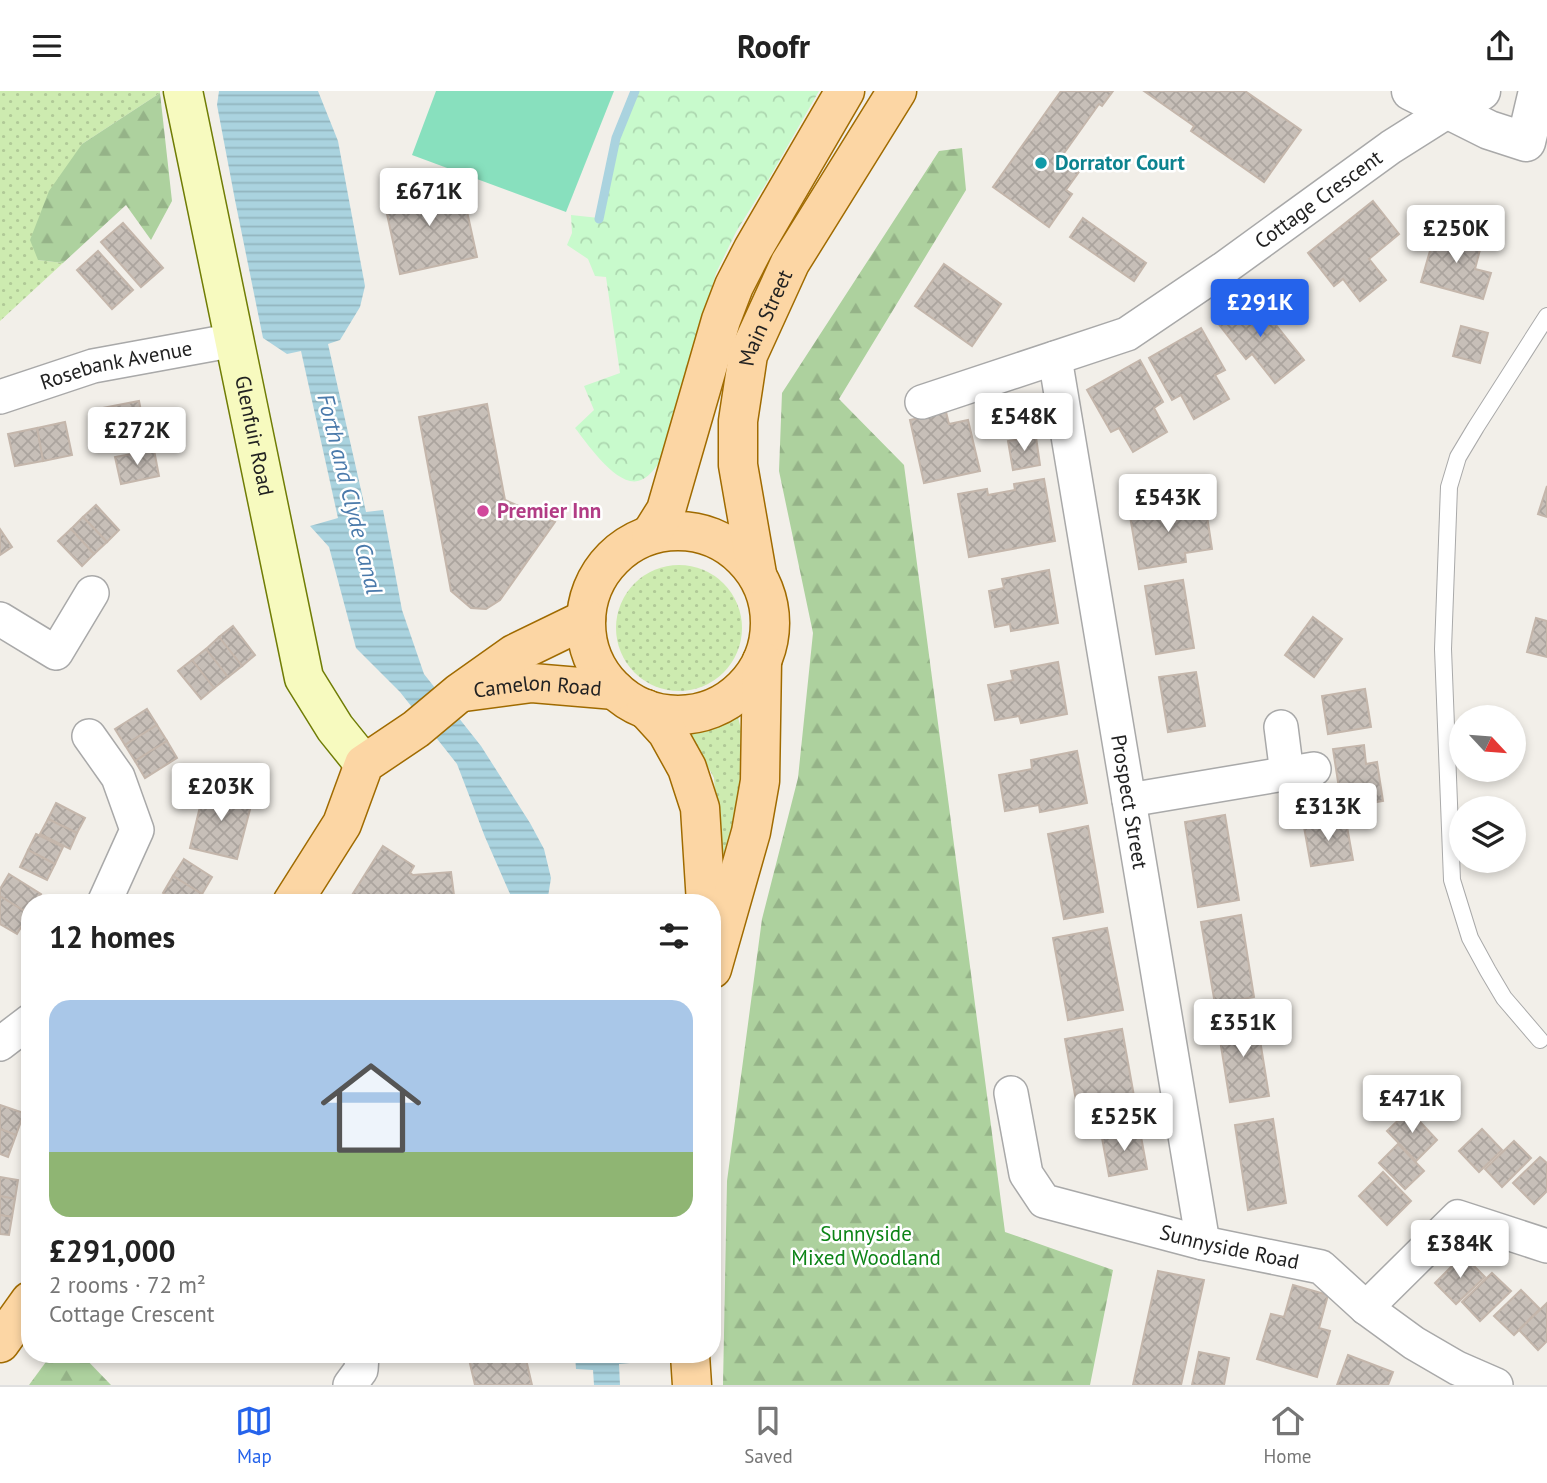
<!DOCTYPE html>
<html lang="en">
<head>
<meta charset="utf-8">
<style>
	:root { --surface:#fff; --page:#f2f2f2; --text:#222; --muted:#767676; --line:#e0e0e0; --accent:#2563eb }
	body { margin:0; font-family:"PT Sans",sans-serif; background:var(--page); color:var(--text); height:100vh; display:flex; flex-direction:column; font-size:26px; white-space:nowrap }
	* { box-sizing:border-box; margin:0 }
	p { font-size:23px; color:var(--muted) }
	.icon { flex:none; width:38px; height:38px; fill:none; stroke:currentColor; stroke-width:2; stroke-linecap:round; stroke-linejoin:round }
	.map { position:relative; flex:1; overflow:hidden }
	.sheet { position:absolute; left:21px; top:803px; width:700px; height:469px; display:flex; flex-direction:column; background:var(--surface); border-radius:28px; box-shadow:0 4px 10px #0003 }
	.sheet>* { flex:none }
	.needle { width:46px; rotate:116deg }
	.controls { position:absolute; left:1449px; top:614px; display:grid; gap:14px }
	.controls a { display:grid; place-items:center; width:77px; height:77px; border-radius:50%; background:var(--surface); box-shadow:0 4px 10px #0003; font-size:35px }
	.price { position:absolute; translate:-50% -60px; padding:0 16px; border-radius:7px; background:#fff; color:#222; font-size:23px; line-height:46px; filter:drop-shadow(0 2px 4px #0008) }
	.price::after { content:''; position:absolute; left:50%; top:42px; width:21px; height:16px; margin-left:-10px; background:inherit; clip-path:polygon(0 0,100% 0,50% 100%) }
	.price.current { background:var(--accent); color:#fff }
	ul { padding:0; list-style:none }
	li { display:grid; align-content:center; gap:14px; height:371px; padding:0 28px }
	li+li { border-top:2px solid var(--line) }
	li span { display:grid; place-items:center; height:217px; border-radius:21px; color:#555 }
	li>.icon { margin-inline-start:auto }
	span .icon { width:126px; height:126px; fill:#fffc; stroke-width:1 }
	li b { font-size:30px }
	h2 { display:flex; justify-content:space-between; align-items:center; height:84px; padding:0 28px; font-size:30px }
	header { display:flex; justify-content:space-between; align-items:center; height:91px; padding:0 28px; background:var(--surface); font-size:32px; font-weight:700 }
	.tab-bar { display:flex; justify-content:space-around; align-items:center; height:98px; border-top:2px solid var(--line); background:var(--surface); font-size:19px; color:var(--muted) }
	.tab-bar a { display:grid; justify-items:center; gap:4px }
	.tab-bar .current { color:var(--accent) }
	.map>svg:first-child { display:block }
	.grass { fill:url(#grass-dots) }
	.forest { fill:url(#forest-firs) }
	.park { fill:url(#park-crowns) }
	.pitch { fill:#88e0be }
	.water { fill:url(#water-rules) }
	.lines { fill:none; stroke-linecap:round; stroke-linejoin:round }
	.stream { stroke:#aad3df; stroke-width:9 }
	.building { fill:url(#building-cross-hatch); stroke:#c4b6ab; stroke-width:2 }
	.service-casing { stroke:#a9a9a9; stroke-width:18 }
	.minor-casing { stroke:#a9a9a9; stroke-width:36 }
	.tertiary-casing { stroke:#a9a9a9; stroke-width:41 }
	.secondary-casing { stroke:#707d05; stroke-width:41 }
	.primary-casing { stroke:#a06b00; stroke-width:41 }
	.service { stroke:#fff; stroke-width:16 }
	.minor { stroke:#fff; stroke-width:33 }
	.tertiary { stroke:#fff; stroke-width:38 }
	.secondary { stroke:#f7fabf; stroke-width:38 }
	.primary { stroke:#fcd6a4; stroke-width:38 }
	.culture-dot { fill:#0f9aa8; stroke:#fff; stroke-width:2.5 }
	.hotel-dot { fill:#d1479c; stroke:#fff; stroke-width:2.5 }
	.labels { text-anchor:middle; stroke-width:5; stroke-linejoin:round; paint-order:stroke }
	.culture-label { font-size:21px; font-weight:bold; fill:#0d838f; stroke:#fff; text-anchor:start }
	.street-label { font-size:21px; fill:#222; stroke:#fff }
	.hotel-label { font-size:21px; font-weight:bold; fill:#b23c85; stroke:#fff; text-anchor:start }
	.park-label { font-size:21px; fill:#0c8416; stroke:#fff }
	.water-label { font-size:23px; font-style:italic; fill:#4a7aab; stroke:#fff }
</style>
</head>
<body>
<header><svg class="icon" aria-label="menu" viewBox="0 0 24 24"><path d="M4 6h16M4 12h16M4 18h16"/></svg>Roofr<svg class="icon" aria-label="share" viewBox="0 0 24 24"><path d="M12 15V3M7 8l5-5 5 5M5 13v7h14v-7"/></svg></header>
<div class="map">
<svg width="1547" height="1294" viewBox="0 0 1547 1294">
	<defs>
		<pattern id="grass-dots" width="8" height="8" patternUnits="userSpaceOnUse" patternTransform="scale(1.75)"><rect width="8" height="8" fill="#cdebb0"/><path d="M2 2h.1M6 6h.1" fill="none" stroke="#b0c997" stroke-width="1.8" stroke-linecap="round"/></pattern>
		<pattern id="forest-firs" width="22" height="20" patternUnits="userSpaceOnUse" patternTransform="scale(1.75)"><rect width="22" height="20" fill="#add19e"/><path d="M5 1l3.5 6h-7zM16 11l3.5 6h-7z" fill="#95b388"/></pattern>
		<pattern id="park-crowns" width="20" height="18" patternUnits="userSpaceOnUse" patternTransform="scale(1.75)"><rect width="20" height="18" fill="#c8facc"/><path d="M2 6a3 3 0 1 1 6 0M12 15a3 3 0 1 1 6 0" fill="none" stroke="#acd6af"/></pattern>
		<pattern id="water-rules" width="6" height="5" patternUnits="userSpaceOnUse" patternTransform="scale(1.75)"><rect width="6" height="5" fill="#aad3df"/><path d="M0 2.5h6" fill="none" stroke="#92b5bf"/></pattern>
		<pattern id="building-cross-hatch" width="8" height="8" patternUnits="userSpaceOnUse" patternTransform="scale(1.75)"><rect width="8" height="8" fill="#c7bfb8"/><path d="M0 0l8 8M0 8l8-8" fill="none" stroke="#aba49e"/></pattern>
	</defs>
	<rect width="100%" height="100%" fill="#f2efe9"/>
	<g class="grass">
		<polygon points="0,0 160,0 160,2 82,53 38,169 63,172 0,230"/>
		<circle cx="679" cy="537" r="63"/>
		<polygon points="737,622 746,659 729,779 721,779 714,687 690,642"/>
	</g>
	<g class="forest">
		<polygon points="160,2 172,110 151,149 126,114 63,172 38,169 30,149 49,100 82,53"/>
		<polygon points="962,57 966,99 839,308 904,374 1005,1141 1113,1179 1090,1294 723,1294 727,1090 762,828 798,687 813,542 779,380 782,302 939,60"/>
		<polygon points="51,1264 82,1264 111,1294 29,1294"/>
	</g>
	<path class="park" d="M635 0H819L767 91 736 141 716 182 664 365C657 374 652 384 641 389 618 399 587 352 575 337L594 319 584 295 620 282 606 186 595 185 588 168 567 154 572 142 571 124 599 127 616 47Z"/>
	<polygon class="pitch" points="436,0 614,0 566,121 412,64"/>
	<g class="water">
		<polygon points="219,0 318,0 338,50 365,195 360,216 340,249 328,253 366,421 383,419 402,519 424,583 481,655 530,732 544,758 551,787 547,812 514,812 485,746 457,673 400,601 356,557 329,456 310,435 338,427 301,260 287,263 263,247 235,109 217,14"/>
		<polygon points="575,1264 642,1264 641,1271 619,1273 620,1294 594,1294 593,1279 576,1278"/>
	</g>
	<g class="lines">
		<polyline class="stream" points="599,128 616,47 635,0"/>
	</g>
	<g class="building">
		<polygon points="1061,0 1113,0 1102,15 1099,13 1062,65 1081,78 1066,99 1072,103 1049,136 993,96"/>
		<polygon points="1144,0 1245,0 1301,39 1264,91 1191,40 1194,35"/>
		<polygon points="461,93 477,166 400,183 382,100 402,96 404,106"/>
		<polygon points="1373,110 1399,143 1369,168 1386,189 1360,210 1343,188 1334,195 1308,162"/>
		<polygon points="1083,127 1146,172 1134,190 1070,146"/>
		<polygon points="123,132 163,177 141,196 101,151"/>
		<polygon points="1436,139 1482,151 1475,178 1491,182 1483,208 1421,191"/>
		<polygon points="98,160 133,199 112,218 77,179"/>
		<polygon points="944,173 1001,213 972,255 915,215"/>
		<polygon points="1252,204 1304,269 1275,292 1252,263 1246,268 1217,231"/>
		<polygon points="1461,235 1488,242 1480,272 1453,265"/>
		<polygon points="1201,237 1225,279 1215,284 1229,308 1194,328 1181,304 1172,309 1149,267"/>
		<polygon points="1140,269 1163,311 1154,317 1167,341 1133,361 1119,337 1111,341 1087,299"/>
		<polygon points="139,310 144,335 97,344 92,319"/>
		<polygon points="487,313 505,409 555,431 500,509 486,518 471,517 451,500 419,326"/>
		<polygon points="946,321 949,333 968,329 980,380 924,392 910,329"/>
		<polygon points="65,331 72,364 43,370 37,337"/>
		<polygon points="37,337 43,370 15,375 8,343"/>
		<polygon points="1036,346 1040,374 1013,379 1008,350"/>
		<polygon points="154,359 159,385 121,393 115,366"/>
		<polygon points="1044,388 1055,450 969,466 958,403 987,398 988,404 1015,399 1014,393"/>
		<polygon points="1547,395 1547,426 1538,423"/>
		<polygon points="1177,411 1179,422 1206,418 1212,458 1185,462 1186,471 1139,478 1129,419"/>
		<polygon points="96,414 119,439 107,451 83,426"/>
		<polygon points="83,426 107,451 94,463 71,438"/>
		<polygon points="0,438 12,456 0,464"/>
		<polygon points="71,438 94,463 82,475 58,450"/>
		<polygon points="1049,479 1058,532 1011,540 1010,533 995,536 989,500 1004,497 1002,488"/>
		<polygon points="1183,489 1194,557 1156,563 1145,495"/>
		<polygon points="1313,526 1342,548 1314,586 1285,564"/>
		<polygon points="1536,527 1547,530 1547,566 1527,561"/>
		<polygon points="233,535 255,564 242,575 219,546"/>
		<polygon points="219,546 242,575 228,586 206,558"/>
		<polygon points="206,558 228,586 214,597 192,569"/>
		<polygon points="192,569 214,597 201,608 178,580"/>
		<polygon points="1058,571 1067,623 1021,632 1019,625 995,629 988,594 1013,589 1011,580"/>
		<polygon points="1196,581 1205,635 1168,641 1159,586"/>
		<polygon points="1365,598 1371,636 1328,643 1322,605"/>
		<polygon points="147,618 157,634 125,654 115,638"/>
		<polygon points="157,634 167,650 135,670 125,654"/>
		<polygon points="167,650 177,667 145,687 135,670"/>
		<polygon points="1364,654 1366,673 1377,671 1383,710 1342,717 1333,658"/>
		<polygon points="1077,660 1087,712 1040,721 1039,714 1005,720 999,684 1032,678 1031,669"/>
		<polygon points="205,695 253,707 237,768 190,757"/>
		<polygon points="56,712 85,727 77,742 48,728"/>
		<polygon points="1225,724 1239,809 1198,816 1185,731"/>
		<polygon points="48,728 77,742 70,758 40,743"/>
		<polygon points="1346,730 1353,769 1311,775 1304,736"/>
		<polygon points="1088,735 1103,821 1064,828 1048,743"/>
		<polygon points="36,743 63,756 55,773 28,759"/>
		<polygon points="383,755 414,775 410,782 413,784 451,781 455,812 347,812"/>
		<polygon points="28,759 55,773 47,789 20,776"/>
		<polygon points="184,768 212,786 202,803 173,785"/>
		<polygon points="9,783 41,803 36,812 30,812 29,823 0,805 0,798"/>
		<polygon points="173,785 202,803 196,812 179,812 163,802"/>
		<polygon points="0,805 29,823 17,843 0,833"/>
		<polygon points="1241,824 1254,906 1215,913 1201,831"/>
		<polygon points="1107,837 1123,919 1068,929 1053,847"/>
		<polygon points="1256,924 1269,1005 1230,1011 1217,930"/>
		<polygon points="1122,938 1137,1022 1080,1032 1065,948"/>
		<polygon points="0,1014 24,1022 16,1044 0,1038"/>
		<polygon points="1409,1019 1437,1049 1416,1070 1387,1040"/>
		<polygon points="1273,1028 1286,1112 1248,1119 1235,1034"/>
		<polygon points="0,1038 16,1044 8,1066 0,1063"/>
		<polygon points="1482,1038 1502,1059 1479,1081 1459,1060"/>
		<polygon points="1140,1040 1147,1078 1109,1085 1102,1047"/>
		<polygon points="1514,1050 1531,1067 1502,1096 1485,1078"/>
		<polygon points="1398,1053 1424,1080 1405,1098 1379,1072"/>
		<polygon points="1540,1066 1547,1072 1547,1100 1534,1113 1513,1092"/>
		<polygon points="1383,1081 1411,1110 1387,1134 1359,1105"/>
		<polygon points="0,1086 18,1089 15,1108 0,1105"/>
		<polygon points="0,1105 15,1108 12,1126 0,1124"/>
		<polygon points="0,1124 12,1126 9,1144 0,1143"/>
		<polygon points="1463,1164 1485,1186 1456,1213 1435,1192"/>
		<polygon points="1158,1180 1204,1189 1181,1294 1133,1294"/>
		<polygon points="1492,1182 1511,1200 1480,1230 1462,1211"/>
		<polygon points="1293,1194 1328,1204 1319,1237 1330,1240 1317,1286 1257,1268 1271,1223 1284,1226"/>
		<polygon points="1521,1199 1540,1218 1514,1244 1494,1225"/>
		<polygon points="1547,1212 1547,1250 1538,1259 1519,1239"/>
		<polygon points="1199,1261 1229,1267 1224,1294 1192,1294"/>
		<polygon points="468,1264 525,1264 532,1294 475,1294"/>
		<polygon points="1348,1264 1393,1281 1388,1294 1337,1294"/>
	</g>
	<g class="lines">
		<defs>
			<polyline id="service" points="1540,949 1504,907 1488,880 1470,847 1452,789 1443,558 1449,396 1458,366 1476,336 1547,225"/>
			<g id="minor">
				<path id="s1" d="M1055 267 1203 1152"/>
				<path id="s2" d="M0 306 93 275 235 249"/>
				<path id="s3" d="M922 311 1127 243 1223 178 1391 56 1448 20"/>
				<polyline points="0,528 56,562 92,502"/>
				<polyline points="1281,636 1287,683"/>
				<polyline points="89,645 118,686 137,739 104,812"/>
				<polyline points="1129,709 1314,678"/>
				<polyline points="0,953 30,930"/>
				<path id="s4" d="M1011 1002 1026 1083 1044 1110 1203 1152 1321 1176 1366 1217 1414 1252 1457 1277 1496 1294"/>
				<polyline points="1366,1217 1458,1126 1547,1155"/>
				<polyline points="350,1294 361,1279 362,1264"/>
			</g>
			<g id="tertiary">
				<polyline points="1411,0 1489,39 1526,51 1538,0"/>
				<polyline points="1448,20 1481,0"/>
			</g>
			<g id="secondary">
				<path id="s5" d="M183 0 304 587 335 637 364 673"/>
			</g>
			<g id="primary">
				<circle cx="678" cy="532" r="92"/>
				<polyline points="651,443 666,419 721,229 734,195 753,158 845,0"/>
				<path id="s6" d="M757 483 738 374V330L748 264 790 172 897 0"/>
				<path id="s7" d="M464 601 532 592 615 599"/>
				<polyline points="646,618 667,641 687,677 700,717 706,812"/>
				<polyline points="292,812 342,733 364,673 416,638 459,602 514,563 586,528"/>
				<polyline points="712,878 751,741 760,690 762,570"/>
				<polyline points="0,1252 30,1210"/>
				<polyline points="690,1264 692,1294"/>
			</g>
		</defs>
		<use href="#service" class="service-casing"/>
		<use href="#minor" class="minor-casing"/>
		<use href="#tertiary" class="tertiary-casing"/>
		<use href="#secondary" class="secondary-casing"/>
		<use href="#primary" class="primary-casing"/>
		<use href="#service" class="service"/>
		<use href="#minor" class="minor"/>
		<use href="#tertiary" class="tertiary"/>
		<use href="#secondary" class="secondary"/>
		<use href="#primary" class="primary"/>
	</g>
	<circle class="culture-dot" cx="1041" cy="72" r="7"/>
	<circle class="hotel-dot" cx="483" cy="420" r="7"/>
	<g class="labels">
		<g class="culture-label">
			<text x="1055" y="79">Dorrator Court</text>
		</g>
		<g class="street-label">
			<text dy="7" stroke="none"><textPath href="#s3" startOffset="450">Cottage Crescent</textPath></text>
			<text dy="7" stroke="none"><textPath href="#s6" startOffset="262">Main Street</textPath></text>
			<text dy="7" stroke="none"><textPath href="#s2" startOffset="121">Rosebank Avenue</textPath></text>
			<text dy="7" stroke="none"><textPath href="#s5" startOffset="352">Glenfuir Road</textPath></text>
			<text dy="7" stroke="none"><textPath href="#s7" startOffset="74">Camelon Road</textPath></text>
			<text dy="7" stroke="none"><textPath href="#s1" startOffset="450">Prospect Street</textPath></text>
			<text dy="7" stroke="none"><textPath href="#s4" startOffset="306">Sunnyside Road</textPath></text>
		</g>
		<g class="hotel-label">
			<text x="497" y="427">Premier Inn</text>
		</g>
		<g class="park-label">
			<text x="866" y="1150">Sunnyside<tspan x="866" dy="24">Mixed Woodland</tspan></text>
		</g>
		<g class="water-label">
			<text transform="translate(350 403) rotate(76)" y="8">Forth and Clyde Canal</text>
		</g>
	</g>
</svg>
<div class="controls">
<a><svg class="needle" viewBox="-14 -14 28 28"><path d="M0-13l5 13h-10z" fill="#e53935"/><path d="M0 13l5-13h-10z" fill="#767676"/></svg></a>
<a><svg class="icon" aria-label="layers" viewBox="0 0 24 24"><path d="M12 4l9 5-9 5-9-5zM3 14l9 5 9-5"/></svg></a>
</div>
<b class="price" style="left:429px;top:137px">£671K</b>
<b class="price" style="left:1456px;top:174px">£250K</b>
<b class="price current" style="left:1260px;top:248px">£291K</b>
<b class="price" style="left:1024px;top:362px">£548K</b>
<b class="price" style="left:137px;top:376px">£272K</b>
<b class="price" style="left:1168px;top:443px">£543K</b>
<b class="price" style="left:221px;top:732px">£203K</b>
<b class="price" style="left:1328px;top:752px">£313K</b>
<b class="price" style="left:1243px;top:968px">£351K</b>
<b class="price" style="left:1412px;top:1044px">£471K</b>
<b class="price" style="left:1124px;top:1062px">£525K</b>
<b class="price" style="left:1460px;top:1189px">£384K</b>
<section class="sheet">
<h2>12 homes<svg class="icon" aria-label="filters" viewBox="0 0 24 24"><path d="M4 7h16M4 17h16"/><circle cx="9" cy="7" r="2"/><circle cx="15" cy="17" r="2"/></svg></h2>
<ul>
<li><span style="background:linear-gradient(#a9c7e8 70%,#8fb573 0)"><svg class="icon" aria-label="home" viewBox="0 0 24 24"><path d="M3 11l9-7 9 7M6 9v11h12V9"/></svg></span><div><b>£291,000</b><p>2 rooms · 72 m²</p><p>Cottage Crescent</p></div></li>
</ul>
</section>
</div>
<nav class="tab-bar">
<a class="current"><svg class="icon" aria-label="map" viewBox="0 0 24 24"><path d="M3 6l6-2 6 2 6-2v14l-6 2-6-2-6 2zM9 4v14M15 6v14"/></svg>Map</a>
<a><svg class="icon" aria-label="saved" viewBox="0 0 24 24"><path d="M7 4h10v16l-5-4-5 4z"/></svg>Saved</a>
<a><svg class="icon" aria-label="home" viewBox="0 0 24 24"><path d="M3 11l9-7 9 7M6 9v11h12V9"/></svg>Home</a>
</nav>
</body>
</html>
